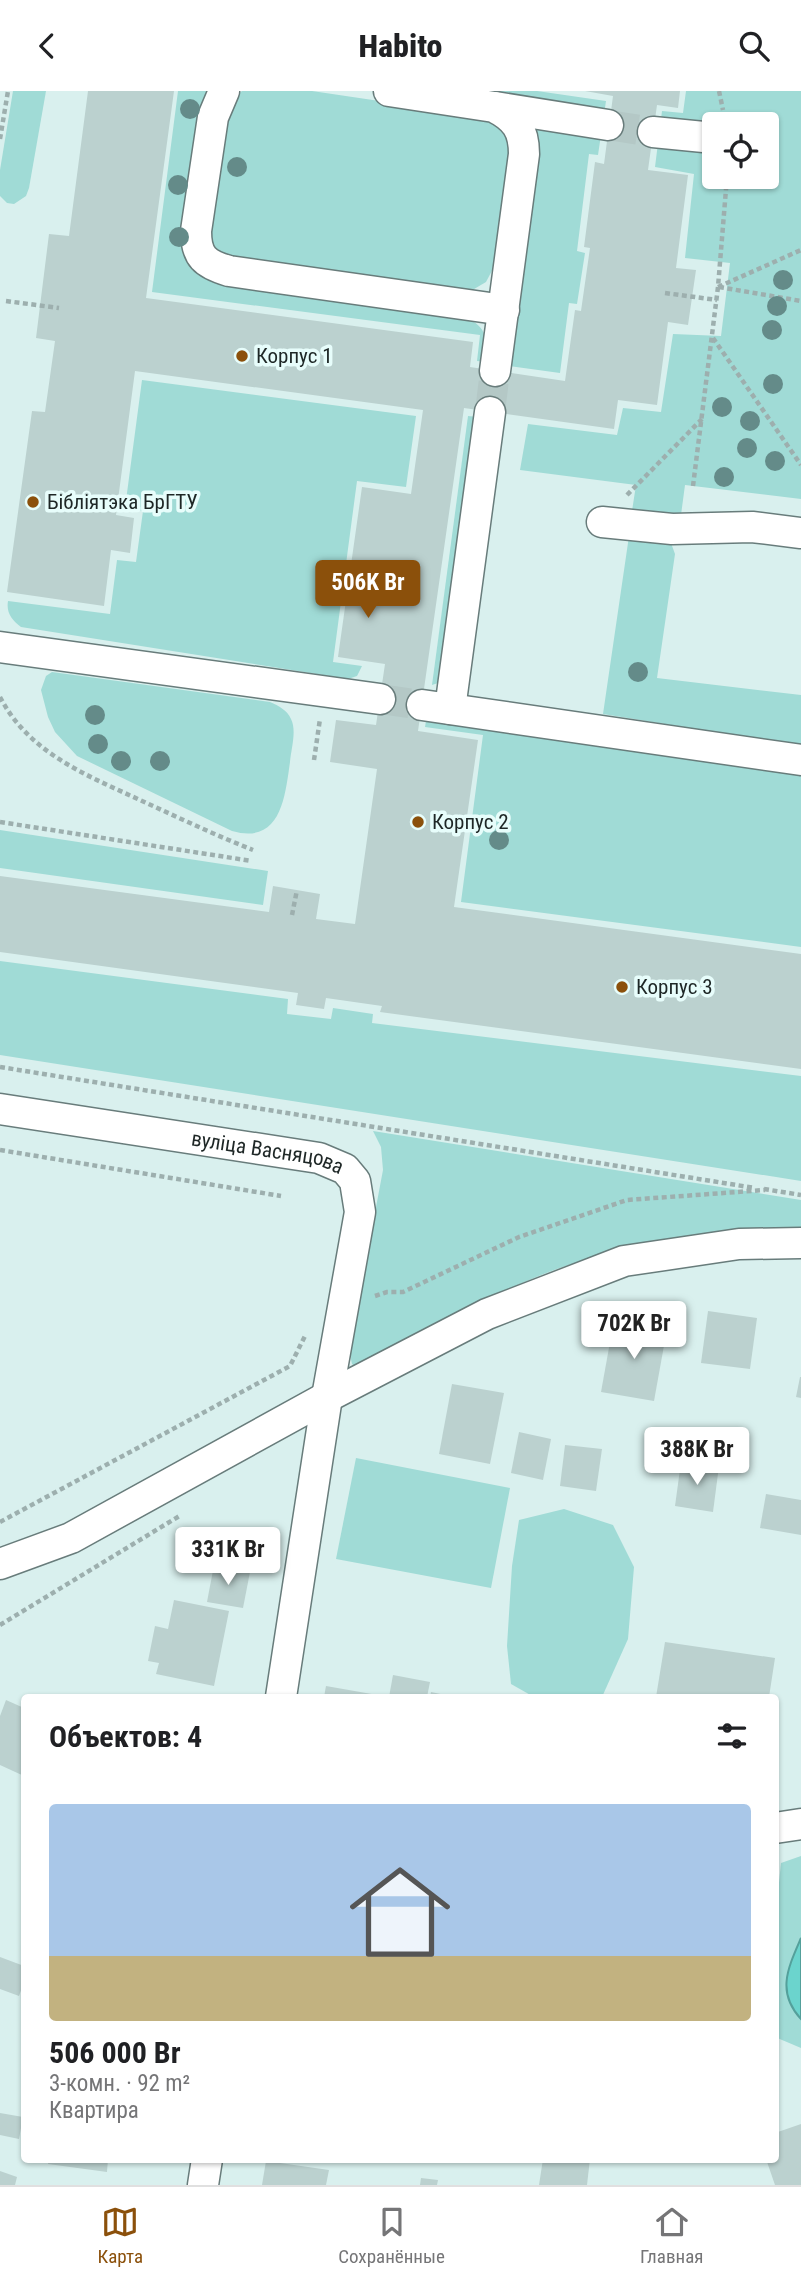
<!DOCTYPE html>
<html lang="ru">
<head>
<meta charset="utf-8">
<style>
	:root { --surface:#fff; --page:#f6f6f6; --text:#202124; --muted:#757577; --line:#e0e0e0; --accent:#8b500b }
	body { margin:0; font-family:"Roboto Condensed",sans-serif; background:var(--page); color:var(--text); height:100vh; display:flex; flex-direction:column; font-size:26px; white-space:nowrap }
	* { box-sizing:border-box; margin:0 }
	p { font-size:23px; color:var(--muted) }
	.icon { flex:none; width:38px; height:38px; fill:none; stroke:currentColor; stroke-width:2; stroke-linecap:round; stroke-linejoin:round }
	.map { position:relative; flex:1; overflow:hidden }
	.side { position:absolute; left:21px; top:1603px; width:758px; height:469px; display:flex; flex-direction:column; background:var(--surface); border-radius:7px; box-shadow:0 2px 5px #0004 }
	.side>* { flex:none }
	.buttons { position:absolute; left:702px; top:21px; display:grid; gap:14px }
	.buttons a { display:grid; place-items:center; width:77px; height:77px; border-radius:7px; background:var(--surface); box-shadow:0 2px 5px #0004; font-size:35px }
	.price { position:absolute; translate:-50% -60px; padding:0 16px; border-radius:7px; background:#fff; color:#222; font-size:23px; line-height:46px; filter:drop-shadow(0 2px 4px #0008) }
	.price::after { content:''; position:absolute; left:50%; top:42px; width:21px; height:16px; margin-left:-10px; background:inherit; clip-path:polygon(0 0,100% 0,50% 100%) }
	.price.current { background:var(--accent); color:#fff }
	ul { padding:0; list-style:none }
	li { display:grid; align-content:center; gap:14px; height:371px; padding:0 28px }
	li span { display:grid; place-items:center; height:217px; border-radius:7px; color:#555 }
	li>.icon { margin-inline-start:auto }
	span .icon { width:126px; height:126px; fill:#fffc; stroke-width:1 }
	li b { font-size:30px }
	h2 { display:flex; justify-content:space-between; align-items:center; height:84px; padding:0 28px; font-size:30px }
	header { display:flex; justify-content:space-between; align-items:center; height:91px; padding:0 28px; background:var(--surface); font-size:32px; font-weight:800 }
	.menu { display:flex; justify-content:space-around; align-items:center; height:98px; border-top:2px solid var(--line); background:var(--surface); font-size:19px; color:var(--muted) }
	.menu a { display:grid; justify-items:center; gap:4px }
	.menu .current { color:var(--accent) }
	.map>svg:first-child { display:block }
	.green { fill:#a0dbd6; fill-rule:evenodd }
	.water { fill:#6bd4cd; stroke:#54a09b; stroke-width:2 }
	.building { fill:#bbd1cf }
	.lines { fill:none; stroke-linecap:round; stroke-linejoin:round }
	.minor-tunnel { stroke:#b4c8c6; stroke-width:30; stroke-dasharray:30 15; stroke-linecap:butt }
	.minor-casing { stroke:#687c7b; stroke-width:33 }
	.path { stroke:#9dafae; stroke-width:4.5; stroke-dasharray:5 3.5; stroke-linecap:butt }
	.minor { stroke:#fff; stroke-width:30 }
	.tree { fill:#648b89 }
	.poi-dot { fill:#8b500b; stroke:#e7fdfb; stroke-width:2.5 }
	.labels { text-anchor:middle; stroke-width:7; stroke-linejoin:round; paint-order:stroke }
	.poi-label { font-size:21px; fill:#1e2726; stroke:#e7fdfb; text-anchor:start }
	.street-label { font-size:21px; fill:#1e2726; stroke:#e7fdfb }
</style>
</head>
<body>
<header><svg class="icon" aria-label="back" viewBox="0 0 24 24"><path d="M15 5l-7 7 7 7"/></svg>Habito<svg class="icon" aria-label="search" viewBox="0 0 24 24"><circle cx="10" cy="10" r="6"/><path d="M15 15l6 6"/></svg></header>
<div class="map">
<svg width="801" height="2094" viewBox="0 0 801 2094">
	<rect width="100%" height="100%" fill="#d9f0ee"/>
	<g class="green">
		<polygon points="13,0 46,0 29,97 26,105 14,113 7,112 0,105 0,79"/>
		<path d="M178 0H210L184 157 465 226C489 237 486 248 487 271L477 270 480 244 152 201Z"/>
		<polygon points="242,0 312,0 474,24 503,36 513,54 496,172 486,191 469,201 224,166 210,155 208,139 223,30 238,3"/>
		<polygon points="470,0 537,0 606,10 598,64 589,63 577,160 585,162 577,213 569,212 560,282 509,275 536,60"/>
		<path d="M686 0H801V408L685 394 681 424 632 420 636 394 520 379 528 333 617 344 623 317 661 321 673 243 721 245 730 172 685 167 694 83 655 76 662 20 683 22ZM714 33H766V86H714Z"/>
		<path d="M142 289 416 325 406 396 357 390 333 571 362 575 357 585 348 588 21 536C12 529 6 522 8 510L110 523 117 469 136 471 143 420 125 417Z"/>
		<polygon points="468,325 478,326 441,591 432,594"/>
		<polygon points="629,445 671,452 675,463 657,587 801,604 801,655 603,623"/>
		<path d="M52 581 270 611C279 615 287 619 291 628 297 640 291 658 290 671 285 706 281 754 232 740L77 665 55 641 48 626 41 599 46 585Z"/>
		<polygon points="427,624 801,683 801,856 461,811 483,644 425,636"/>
		<polygon points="0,739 268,780 263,814 0,777"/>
		<polygon points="0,870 288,908 287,923 331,928 333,917 373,923 372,932 801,985 801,1090 0,964"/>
		<path d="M373 1040 801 1109V1137C760 1139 720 1144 679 1151 636 1158 594 1164 554 1179 485 1205 422 1244 358 1278L352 1273 349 1259 383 1079 381 1056Z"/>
		<polygon points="356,1367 510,1397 491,1497 336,1468"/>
		<polygon points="564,1418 613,1434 634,1476 628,1548 602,1606 534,1606 511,1593 507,1555 512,1475 519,1429"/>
		<polygon points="801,1765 801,1957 775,1946 775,1831 781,1772"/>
	</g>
	<path class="water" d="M801 1847V1928C776 1901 788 1877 801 1847Z"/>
	<g class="building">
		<polygon points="88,0 174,0 146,207 473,251 470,276 565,290 575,219 581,220 590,157 584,156 595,71 604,73 613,5 585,0 680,0 678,17 657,14 648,79 688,84 676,177 696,179 688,234 668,231 657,314 618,309 614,338 464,317 418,640 478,649 454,816 801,863 801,978 380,921 382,915 326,907 324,918 296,914 298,902 0,861 0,785 269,821 273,795 320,803 316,828 355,833 377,678 330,671 336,629 376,634 385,573 338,566 362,396 411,403 423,319 135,280 116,424 134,427 130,462 111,459 104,515 7,501 32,320 45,321 55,250 36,247 49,143 69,145"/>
		<polygon points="708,1220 757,1227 750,1278 701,1272"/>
		<polygon points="614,1229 667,1238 654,1310 601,1301"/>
		<polygon points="800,1286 801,1286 801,1307 796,1306"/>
		<polygon points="452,1293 504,1302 490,1373 439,1363"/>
		<polygon points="519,1341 551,1348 543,1389 511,1382"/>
		<polygon points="565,1354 602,1358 596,1400 560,1395"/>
		<polygon points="681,1371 719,1375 713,1421 675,1415"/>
		<polygon points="766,1403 801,1409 801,1444 760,1437"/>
		<polygon points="214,1474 250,1481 243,1517 207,1511"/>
		<polygon points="174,1509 229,1520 214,1595 156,1583 159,1572 148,1570 155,1535 168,1538"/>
		<polygon points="665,1551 775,1567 769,1606 656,1606"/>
		<polygon points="393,1584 430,1591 427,1606 389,1606"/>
		<polygon points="326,1595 383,1605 383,1606 324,1606"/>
		<polygon points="431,1601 450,1605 450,1606 430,1606"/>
		<polygon points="6,1609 24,1617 24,1685 0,1674 0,1625"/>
		<polygon points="0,1866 24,1875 24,1891 19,1905 0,1898"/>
		<polygon points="0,2022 23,2026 19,2048 0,2044"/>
		<polygon points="801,2033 801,2094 775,2094 766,2068 775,2068 775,2042"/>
		<polygon points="49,2068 108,2068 107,2081 48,2073"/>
		<polygon points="543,2068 590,2068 587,2094 539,2094"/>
		<polygon points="266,2070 329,2079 326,2094 262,2094"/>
		<polygon points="0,2080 17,2086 15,2094 0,2094"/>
		<polygon points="421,2087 438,2089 437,2094 420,2094"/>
	</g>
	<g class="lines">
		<g class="minor-tunnel">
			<polyline points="608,34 653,41"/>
			<polyline points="490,321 495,280"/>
			<polyline points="380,608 422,614"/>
		</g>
		<defs>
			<g id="minor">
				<path d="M224 0 213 26 196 140C196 166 205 173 229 180L504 219"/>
				<path d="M389 0 494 16C516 27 524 39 524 63L495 280"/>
				<polyline points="495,16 608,34"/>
				<polyline points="653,41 714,47"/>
				<polyline points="602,431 672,438 752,436 801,442"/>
				<polyline points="0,556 380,608"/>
				<polyline points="422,614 801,669"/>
				<polyline points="450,618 490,321"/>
				<path id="s1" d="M0 1018 319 1067 345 1078 355 1090 360 1121 327 1306 281 1606"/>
				<polyline points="0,1473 71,1447 327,1306 487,1223 624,1170 739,1153 801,1152"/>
				<polyline points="775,1737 801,1733"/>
				<polyline points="203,2094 207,2068"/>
			</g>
		</defs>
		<use href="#minor" class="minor-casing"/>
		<g class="path">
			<polyline points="719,0 723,19"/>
			<polyline points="0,48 8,0"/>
			<polyline points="718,196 801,159"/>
			<polyline points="719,196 801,210"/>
			<polyline points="665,202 717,209"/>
			<polyline points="6,210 59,217"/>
			<polyline points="713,247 801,374"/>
			<polyline points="693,395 718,196 727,86"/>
			<polyline points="627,404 702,328"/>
			<path d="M0 606C29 662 86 684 140 709 177 726 215 744 253 759"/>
			<polyline points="314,669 320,628"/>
			<polyline points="0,731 252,770"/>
			<polyline points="292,824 297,799"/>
			<polyline points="0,976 755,1097"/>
			<polyline points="0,1059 281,1105"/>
			<polyline points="764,1098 801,1104"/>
			<polyline points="375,1205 387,1201 403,1201 519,1146 627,1109 765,1099"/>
			<polyline points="0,1431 290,1275 305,1245"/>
			<polyline points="0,1534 181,1424"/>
		</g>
		<use href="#minor" class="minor"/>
	</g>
	<g class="tree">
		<circle cx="190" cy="18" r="10"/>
		<circle cx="237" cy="76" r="10"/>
		<circle cx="178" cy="94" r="10"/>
		<circle cx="179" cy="146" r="10"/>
		<circle cx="783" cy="189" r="10"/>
		<circle cx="777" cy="215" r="10"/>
		<circle cx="772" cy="239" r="10"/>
		<circle cx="773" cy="293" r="10"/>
		<circle cx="722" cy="316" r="10"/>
		<circle cx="750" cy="330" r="10"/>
		<circle cx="747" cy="357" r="10"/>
		<circle cx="775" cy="370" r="10"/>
		<circle cx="724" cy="386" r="10"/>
		<circle cx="638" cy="581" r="10"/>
		<circle cx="95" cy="624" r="10"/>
		<circle cx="98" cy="653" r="10"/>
		<circle cx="121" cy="670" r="10"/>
		<circle cx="160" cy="670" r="10"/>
		<circle cx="499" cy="749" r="10"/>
	</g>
	<g class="poi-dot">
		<circle cx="242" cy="265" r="7"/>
		<circle cx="33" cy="411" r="7"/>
		<circle cx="418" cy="731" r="7"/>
		<circle cx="622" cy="896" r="7"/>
	</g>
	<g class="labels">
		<g class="poi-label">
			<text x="256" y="272">Корпус 1</text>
			<text x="47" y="418">Бібліятэка БрГТУ</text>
			<text x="432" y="738">Корпус 2</text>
			<text x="636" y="903">Корпус 3</text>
		</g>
		<g class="street-label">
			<text dy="7" stroke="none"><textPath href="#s1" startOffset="271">вуліца Васняцова</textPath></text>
		</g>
	</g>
</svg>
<div class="buttons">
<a><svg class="icon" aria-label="locate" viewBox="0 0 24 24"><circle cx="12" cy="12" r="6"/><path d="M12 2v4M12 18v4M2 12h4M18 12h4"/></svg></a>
</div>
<b class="price current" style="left:368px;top:529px">506K Br</b>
<b class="price" style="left:634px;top:1270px">702K Br</b>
<b class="price" style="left:697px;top:1396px">388K Br</b>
<b class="price" style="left:228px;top:1496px">331K Br</b>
<section class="side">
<h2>Объектов: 4<svg class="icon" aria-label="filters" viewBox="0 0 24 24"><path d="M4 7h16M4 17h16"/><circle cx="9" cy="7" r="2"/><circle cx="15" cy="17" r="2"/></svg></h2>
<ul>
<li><span style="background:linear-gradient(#a9c7e8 70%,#c2b280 0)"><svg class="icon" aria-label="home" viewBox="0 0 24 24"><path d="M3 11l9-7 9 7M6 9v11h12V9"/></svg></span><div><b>506 000 Br</b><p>3-комн. · 92 m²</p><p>Квартира</p></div></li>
</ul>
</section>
</div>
<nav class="menu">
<a class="current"><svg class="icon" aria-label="map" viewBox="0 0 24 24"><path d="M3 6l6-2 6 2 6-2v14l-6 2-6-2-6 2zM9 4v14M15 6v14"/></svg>Карта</a>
<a><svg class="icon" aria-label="saved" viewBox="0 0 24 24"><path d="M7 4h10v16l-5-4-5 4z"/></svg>Сохранённые</a>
<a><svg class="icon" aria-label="home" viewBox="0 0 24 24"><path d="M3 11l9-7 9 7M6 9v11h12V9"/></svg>Главная</a>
</nav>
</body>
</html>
